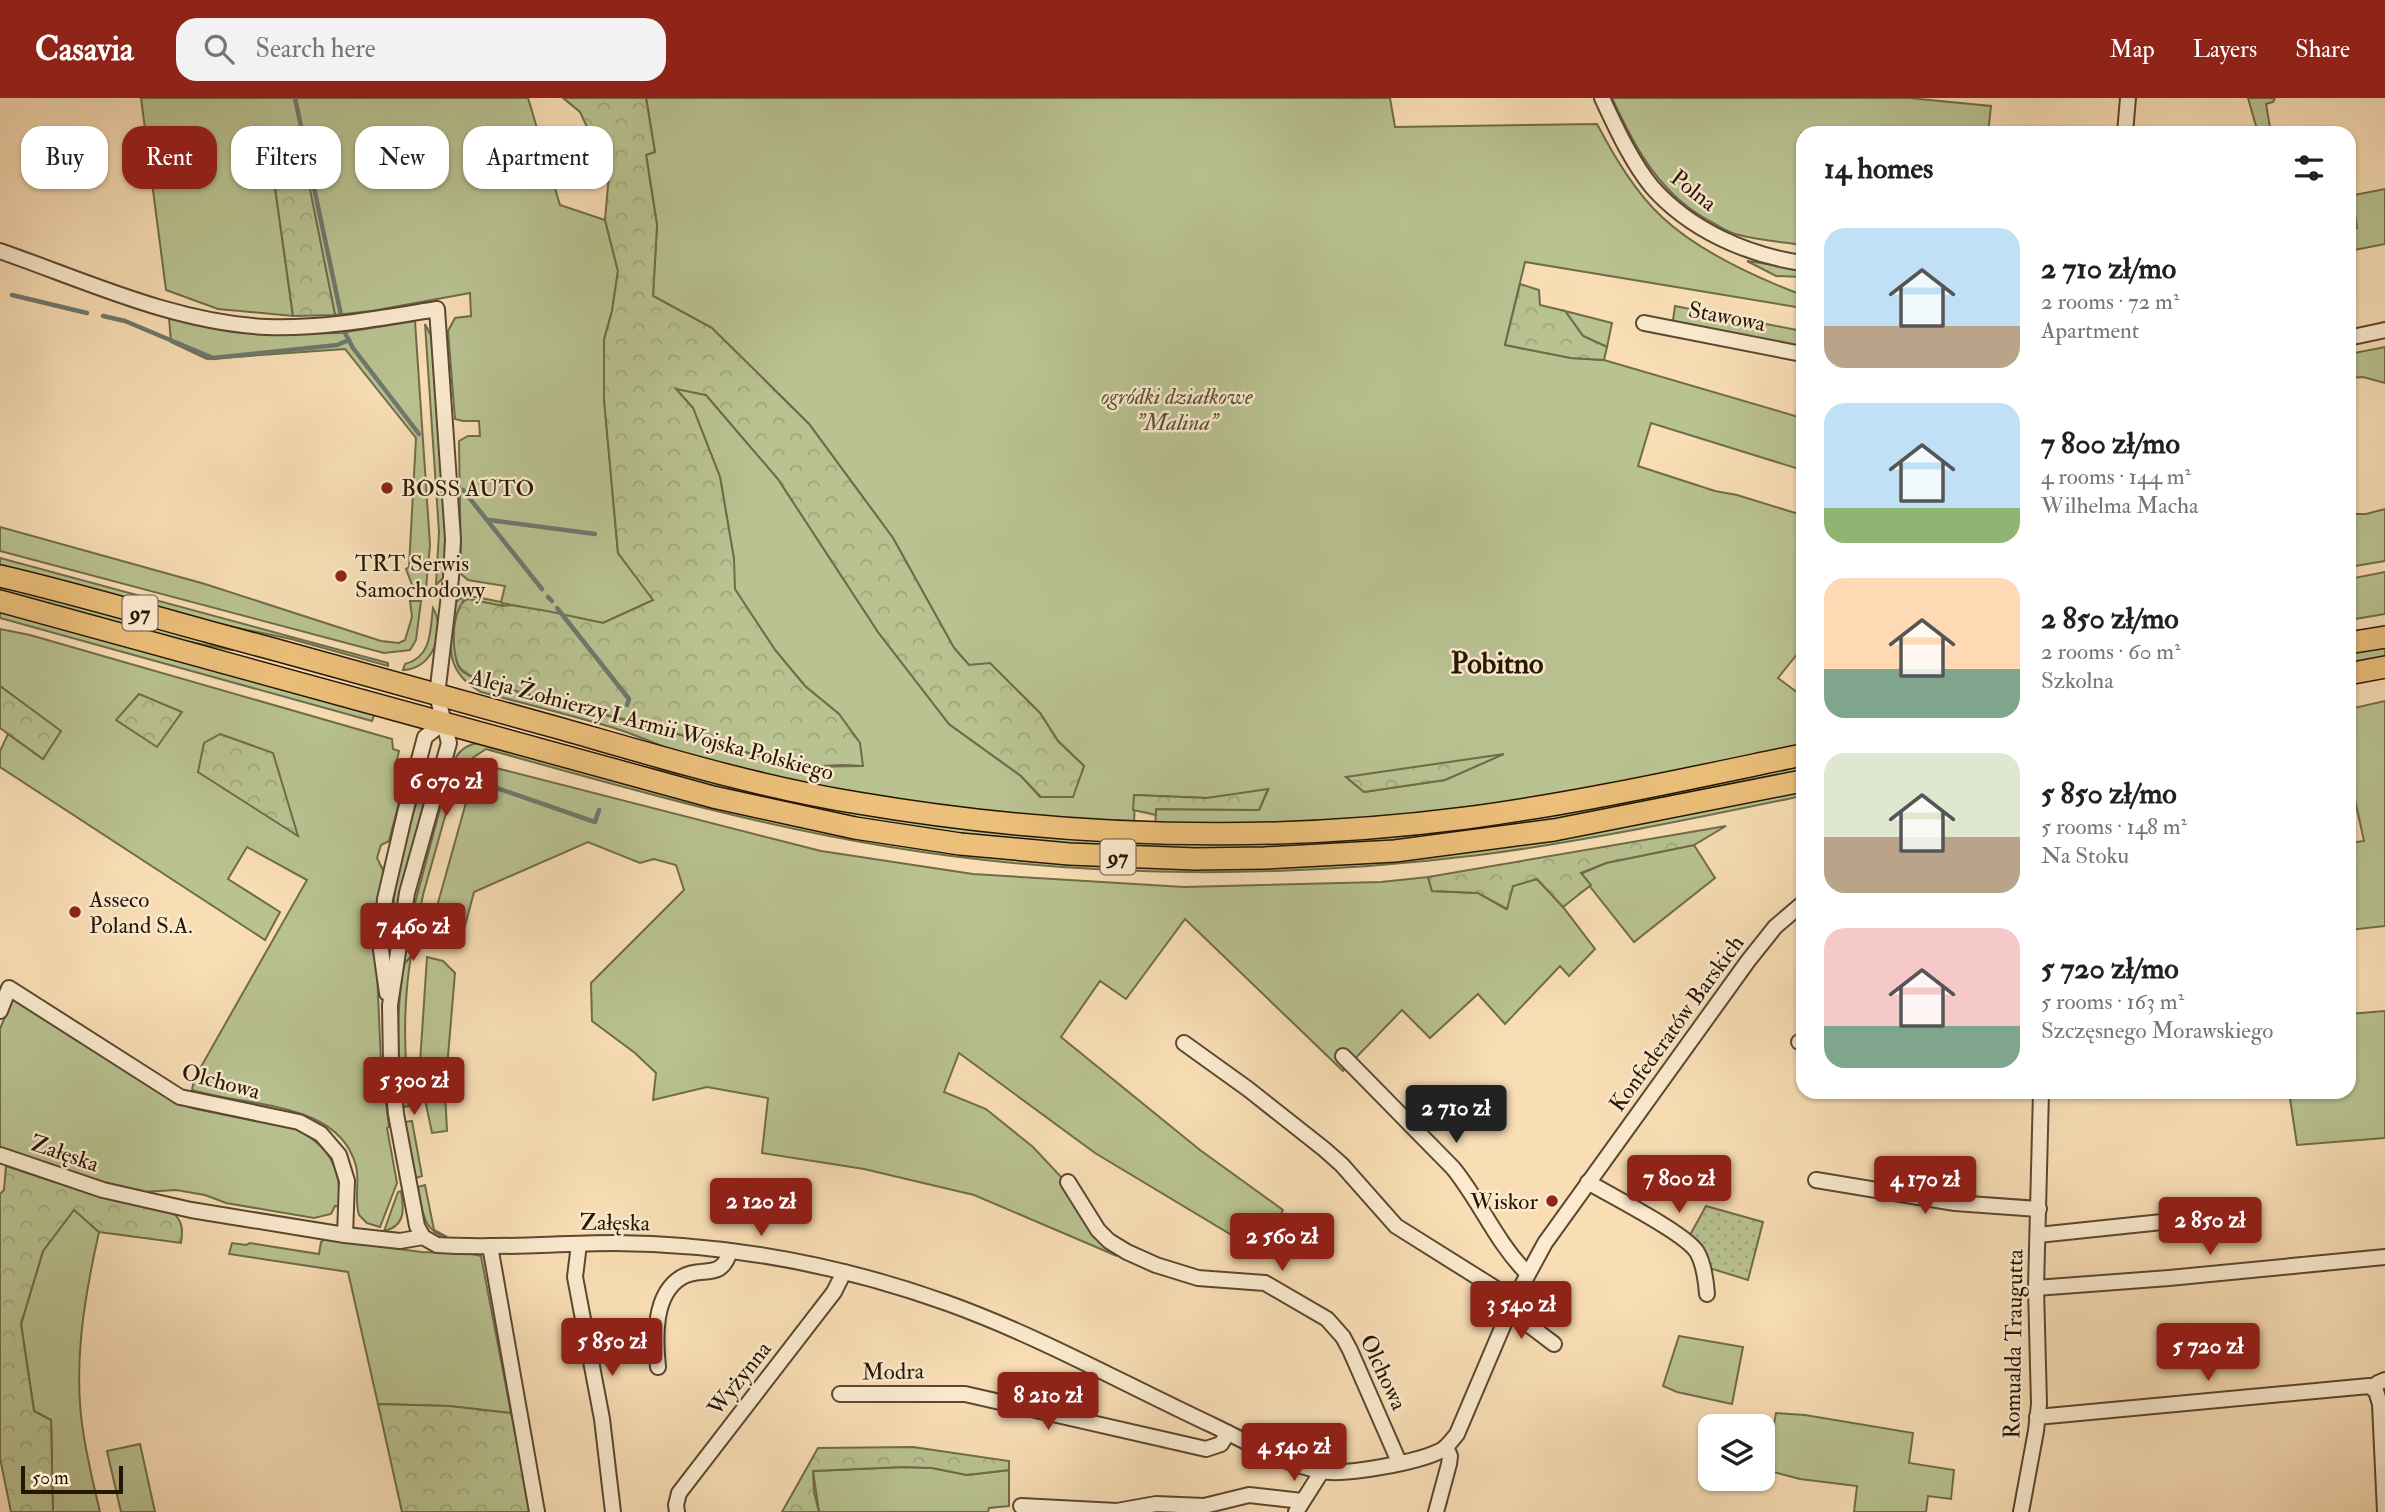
<!DOCTYPE html>
<html lang="en">
<head>
<meta charset="utf-8">
<style>
	:root { --surface:#fff; --page:#f2f2f2; --text:#202124; --muted:#757577; --accent:#8f2418 }
	body { margin:0; font-family:"IM FELL Double Pica",serif; background:var(--page); color:var(--text); height:100vh; display:flex; flex-direction:column; font-size:26px; white-space:nowrap }
	* { box-sizing:border-box; margin:0 }
	p { font-size:23px; color:var(--muted) }
	.icon { flex:none; width:38px; height:38px; fill:none; stroke:currentColor; stroke-width:2; stroke-linecap:round; stroke-linejoin:round }
	.map { position:relative; flex:1; overflow:hidden }
	.panel { position:absolute; left:1796px; top:28px; width:560px; height:973px; display:flex; flex-direction:column; background:var(--surface); border-radius:21px; box-shadow:0 2px 5px #0004 }
	.panel>* { flex:none }
	.guide { position:absolute; left:21px; top:28px; width:665px; height:63px; display:flex; gap:14px }
	.fabs { position:absolute; left:1698px; top:1316px; display:grid; gap:14px }
	.fabs a { display:grid; place-items:center; width:77px; height:77px; border-radius:14px; background:var(--surface); box-shadow:0 2px 5px #0004; font-size:35px }
	.scale { position:absolute; left:21px; bottom:18px; width:102px; box-sizing:border-box; padding-left:7px; border:4px solid #251603; border-top:0; font-size:19px; line-height:24px; white-space:nowrap; color:#251603; -webkit-text-stroke:5px #fbeacf; paint-order:stroke }
	.price { position:absolute; translate:-50% -60px; padding:0 16px; border-radius:7px; background:var(--accent); color:#fff; font-size:23px; line-height:46px; filter:drop-shadow(0 2px 4px #0008) }
	.price::after { content:''; position:absolute; left:50%; top:42px; width:21px; height:16px; margin-left:-10px; background:inherit; clip-path:polygon(0 0,100% 0,50% 100%) }
	.price.current { background:#222; color:#fff }
	ul { padding:0; list-style:none }
	li { display:flex; align-items:center; gap:21px; height:175px; padding:0 28px }
	li span { display:grid; place-items:center; flex:none; width:196px; height:140px; border-radius:21px; color:#555 }
	li>.icon { margin-inline-start:auto }
	span .icon { width:84px; height:84px; fill:#fffc; stroke-width:1 }
	li b { font-size:30px }
	h2 { display:flex; justify-content:space-between; align-items:center; height:84px; padding:0 28px; font-size:30px }
	.chip { padding:0 24px; border-radius:21px; background:var(--surface); box-shadow:0 2px 5px #0004; font-size:24px; line-height:63px }
	.chip.current { background:var(--accent); color:#fff }
	header { display:flex; align-items:center; gap:42px; box-sizing:border-box; height:98px; padding:0 35px; background:var(--accent); color:#fff }
	header strong { font-size:33px }
	nav { display:flex; gap:38px; margin-inline-start:auto; font-size:24px }
	.search { width:490px; height:63px; background:var(--page); display:flex; align-items:center; gap:18px; box-sizing:border-box; padding:0 24px; border-radius:21px; color:var(--muted); font-size:26px }
	.map>svg:first-child { display:block }
	.green { fill:#b9c291; stroke:#6f6c4a; stroke-width:2; fill-rule:evenodd }
	.forest { fill:url(#forest-crowns); stroke:#6f6c4a; stroke-width:2 }
	.park { fill:url(#park-dots); stroke:#6f6c4a; stroke-width:2 }
	.lines { fill:none; stroke-linecap:round; stroke-linejoin:round }
	.stream { stroke:#6e796d; stroke-width:4.5 }
	.minor-casing { stroke:#5a4830; stroke-width:18 }
	.primary-casing { stroke:#251603; stroke-width:24 }
	.minor { stroke:#fbeacf; stroke-width:14 }
	.primary { stroke:#ecbf7a; stroke-width:21 }
	.poi-dot { fill:#8f2418; stroke:#fbeacf; stroke-width:2.5 }
	.labels { text-anchor:middle; stroke-width:5; stroke-linejoin:round; paint-order:stroke }
	.shield { fill:#fbeacf; stroke:#655640; stroke-width:2 }
	.shield-label { font-size:21px; font-weight:bold; fill:#251603 }
	.street-label { font-size:23px; fill:#251603; stroke:#fbeacf }
	.park-label { font-size:23px; font-style:italic; fill:#595235; stroke:#fbeacf }
	.poi-label { font-size:23px; fill:#251603; stroke:#fbeacf; text-anchor:start }
	.district-label { font-size:30px; font-weight:bold; fill:#251603; stroke:#fbeacf }
</style>
</head>
<body>
<header>
<strong>Casavia</strong>
<div class="search"><svg class="icon" aria-label="search" viewBox="0 0 24 24"><circle cx="10" cy="10" r="6"/><path d="M15 15l6 6"/></svg>Search here</div>
<nav><a>Map</a><a>Layers</a><a>Share</a></nav>
</header>
<div class="map">
<svg width="2385" height="1414" viewBox="0 0 2385 1414">
	<defs>
		<pattern id="forest-crowns" width="20" height="18" patternUnits="userSpaceOnUse" patternTransform="scale(1.75)"><rect width="20" height="18" fill="#b9c291"/><path d="M2 6a3 3 0 1 1 6 0M12 15a3 3 0 1 1 6 0" fill="none" stroke="#9fa67b"/></pattern>
		<pattern id="park-dots" width="8" height="8" patternUnits="userSpaceOnUse" patternTransform="scale(1.75)"><rect width="8" height="8" fill="#b9c291"/><path d="M2 2h.1M6 6h.1" fill="none" stroke="#9fa67b" stroke-width="1.8" stroke-linecap="round"/></pattern>
	</defs>
	<rect width="100%" height="100%" fill="#f9deb5"/>
	<filter id="stains"><feTurbulence type="fractalNoise" baseFrequency=".00286" numOctaves="4"/><feColorMatrix values="0 0 0 0 .2 0 0 0 0 .09 0 0 0 0 .02 0 0 0 .5 -.17"/></filter>
	<radialGradient id="worn" r=".72"><stop offset=".6" stop-color="#630" stop-opacity="0"/><stop offset="1" stop-color="#630" stop-opacity=".3"/></radialGradient>
	<g class="green">
		<path d="M141 0H528L560 107 605 122 618 173 612 213 604 242V301L618 455 654 502 603 525 502 505 503 508 468 501 463 502C461 519 449 559 461 572 467 578 478 581 486 585L802 669 862 668 839 616 805 588 775 552 734 491V461L720 379 693 310 675 290 706 297 778 381 878 534 949 626 1021 678 1040 699H1072L1084 668 1058 643 1040 615 990 566 969 567 954 550 893 440 809 326 712 230 653 198 657 127 646 56 655 54 646 0H1390L1395 29 1597 26C1614 58 1635 94 1662 119 1699 154 1755 179 1802 197V210L1525 164 1505 247 1571 260 1604 262 1802 320V372L1651 325 1638 368 1715 393 1737 397 1802 417V550L1778 580 1802 598V649L1610 688 1437 715 1272 726 1156 727 1155 711 1259 712 1268 692 1207 700 1135 697 1134 726C994 717 851 701 714 665 680 657 648 641 614 630 570 617 526 606 481 594 441 572 450 542 456 504 465 493 488 502 501 504L505 488 468 482 461 476 459 343 468 338H480L479 323H463L455 321 448 233 455 220 471 218 470 195 372 213 335 217 306 76 274 82 293 218 218 211 166 192ZM1501 657 1445 682 1364 694 1347 680Z"/>
		<path d="M1612 0H1909L1991 8 1988 35H1802V147C1782 144 1759 142 1739 137 1730 135 1722 130 1715 126 1661 99 1636 52 1612 0Z"/>
		<polygon points="2248,0 2275,0 2273,4 2266,6 2271,35 2258,35"/>
		<polygon points="2385,91 2385,146 2349,153 2349,132 2357,130 2355,118 2349,119 2349,98"/>
		<polygon points="1747,163 1802,171 1802,179 1776,178"/>
		<polygon points="1675,208 1802,233 1802,254 1672,229"/>
		<polygon points="1565,213 1612,225 1607,249 1583,238"/>
		<polygon points="169,220 219,231 282,236 340,235 415,223 430,447 426,490 412,487 406,471 409,469 416,340 345,251 207,261 171,244"/>
		<polygon points="425,226 432,239 446,440 444,479 436,487 439,434"/>
		<polygon points="2385,249 2385,285 2363,279 2349,280 2349,256"/>
		<polygon points="2385,411 2385,463 2349,469 2349,416 2366,416"/>
		<polygon points="0,429 205,486 381,543 399,545 405,542 412,519 410,503 421,503 416,542 410,552 384,555 0,453"/>
		<polygon points="0,460 388,565 388,568 291,541 204,523 0,469"/>
		<polygon points="2385,474 2385,516 2349,522 2349,481"/>
		<polygon points="0,487 232,549 232,552 174,541 0,495"/>
		<path d="M433 510C447 533 432 572 403 572L405 566C432 559 430 533 433 510Z"/>
		<polygon points="0,513 375,615 372,623 0,520"/>
		<path d="M0 531 30 537 392 641 393 651 399 653 396 666 408 670 389 743 381 747 377 760 384 774 375 827 381 965 389 1029 387 1030 397 1085 380 1129 367 1125 359 1117C354 1101 360 1084 356 1068 339 1002 245 1009 192 992L194 981 307 782 247 749 228 781 280 814 265 842 0 669V653L8 636 43 661 60 633 0 588Z"/>
		<polygon points="2385,548 2385,560 2349,567 2348,555"/>
		<polygon points="2385,603 2385,828 2349,832 2349,745 2364,743 2349,675 2349,611"/>
		<polygon points="505,631 634,667 699,680 1197,745 1802,666 1802,674 1567,721 1426,741 1220,752 1096,749 996,741 861,722 730,694 505,633"/>
		<path d="M480 645 778 722 1229 769 1802 692V698C1696 720 1587 743 1479 757 1283 781 1085 781 890 749 753 727 620 688 486 651L462 667 453 665C458 653 467 646 480 645Z"/>
		<polygon points="492,669 821,753 973,776 1184,789 1381,784 1428,779 1432,793 1478,795 1506,811 1513,788 1537,781 1563,809 1595,851 1569,878 1560,868 1505,926 1478,896 1430,940 1402,912 1343,973 1185,821 1126,901 1100,883 1061,939 1200,1052 1283,1112 1260,1154 1095,1055 959,955 944,994 986,1011 1033,1049 1064,1082 1093,1130 1117,1158 974,1097 864,1071 762,1055 768,1000 707,989 653,1002 656,975 635,955 592,923 591,885 684,792 676,767 654,761 640,765 588,744 474,794 462,839 447,846 427,844 474,676"/>
		<path d="M425 674 432 676 400 793 394 836C386 798 414 714 425 674Z"/>
		<polygon points="448,681 455,683 423,797 415,839 410,829 412,816"/>
		<polygon points="1694,747 1715,780 1634,844 1580,776 1606,765"/>
		<path d="M411 858C403 906 404 960 410 1008L403 1009C397 962 396 912 404 866Z"/>
		<polygon points="427,859 443,863 455,875 445,994 447,1033 432,1035 424,997 418,995"/>
		<path d="M12 901 178 1005 196 1011 296 1031C331 1049 341 1071 340 1109L335 1108 331 1116 314 1120 226 1105 205 1097 176 1092 142 1094 95 1082 0 1050V931Z"/>
		<polygon points="2385,913 2385,1040 2297,1047 2289,994 2348,994 2349,916"/>
		<polygon points="412,1023 422,1078 416,1080 405,1024"/>
		<path d="M425 1087 434 1132 447 1139C422 1135 422 1109 418 1089Z"/>
		<path d="M401 1093C404 1111 406 1128 384 1133L398 1094Z"/>
		<path d="M74 1111 99 1134C84 1201 72 1271 84 1339 88 1364 94 1389 100 1414H53L51 1322 34 1313 21 1226 43 1153Z"/>
		<polygon points="325,1141 421,1154 472,1156 481,1158 511,1315 449,1308 378,1306 348,1174 229,1156 232,1145 246,1147 250,1145 319,1156 321,1144"/>
		<polygon points="1679,1238 1743,1249 1732,1306 1677,1294 1663,1288"/>
		<polygon points="1776,1315 1805,1317 1913,1335 1909,1365 1954,1372 1951,1401 1928,1398 1926,1414 1854,1414 1857,1388 1800,1381 1766,1372"/>
		<polygon points="140,1346 155,1414 121,1414 107,1353"/>
		<polygon points="904,1369 932,1370 967,1377 1009,1372 1009,1408 989,1410 988,1414 819,1414 813,1373"/>
	</g>
	<g class="forest">
		<path d="M563 0H646L655 54 646 57 657 127 653 198 712 230 809 326 893 440 954 550 969 567 990 565 1040 615 1058 643 1084 668 1073 699H1041L1021 678 949 626 878 534 778 381 706 297 676 291 693 310 720 379 734 461 735 491 775 552 805 588 839 616 860 645 863 668 842 667 802 669 486 585C478 581 467 578 461 571 450 559 451 506 468 501L503 508 511 507 547 513 603 525 653 502 618 455 604 301V242L612 213 618 173 605 122 609 76 580 14Z"/>
		<polygon points="307,76 335,217 293,218 274,82"/>
		<polygon points="1520,186 1539,192 1540,207 1565,213 1583,238 1607,249 1604,262 1571,260 1505,247"/>
		<polygon points="0,588 61,633 43,661 0,630"/>
		<polygon points="139,596 182,614 157,649 116,622"/>
		<polygon points="220,636 273,655 298,738 198,674 204,645"/>
		<polygon points="1504,656 1445,682 1364,694 1346,679"/>
		<polygon points="1268,691 1259,712 1156,711 1156,717 1133,712 1134,697 1207,700"/>
		<polygon points="1726,728 1694,747 1606,765 1581,775 1591,787 1563,809 1537,781 1513,788 1507,811 1478,795 1432,793 1428,779"/>
		<path d="M6 1068 94 1097 172 1114C183 1123 183 1132 181 1145L99 1134 74 1112 43 1153 21 1226 34 1313 51 1322 53 1414H11L0 1360V1096L4 1092Z"/>
		<polygon points="378,1306 449,1308 511,1315 531,1414 402,1414"/>
		<polygon points="913,1349 1009,1363 1009,1372 967,1377 932,1370 904,1369 813,1373 814,1394 819,1414 782,1414 818,1350"/>
	</g>
	<polygon class="park" points="1706,1108 1763,1124 1748,1182 1706,1169 1690,1137"/>
	<g class="lines">
		<g class="stream">
			<polyline points="295,0 341,217"/>
			<polyline points="12,197 87,215"/>
			<polyline points="103,218 125,223 213,260 337,247 349,242"/>
			<polyline points="344,233 353,250 419,336"/>
			<polyline points="463,392 542,491"/>
			<polyline points="489,422 595,436"/>
			<polyline points="548,499 552,503"/>
			<polyline points="557,510 629,601 627,607"/>
			<polyline points="491,688 595,724 599,712"/>
		</g>
		<defs>
			<g id="minor">
				<path d="M1602 0C1616 30 1631 63 1652 89 1690 132 1747 157 1802 165"/>
				<polyline points="2125,35 2128,0"/>
				<path d="M0 153C86 183 175 225 267 229 324 231 381 220 437 211L453 441 451 480 437 597 449 645 407 795 390 907 391 963 396 1016 417 1128 423 1139 437 1147C496 1151 556 1145 615 1145 728 1146 841 1167 947 1205 1039 1238 1124 1286 1212 1327 1246 1343 1283 1366 1321 1373 1345 1378 1420 1364 1442 1352 1448 1348 1452 1342 1457 1336L1514 1202 1545 1145 1748 863 1775 829 1802 806"/>
				<polyline points="1644,225 1802,256"/>
				<polyline points="2348,240 2385,232"/>
				<polyline points="387,895 381,852 385,801 405,715 425,639 443,625"/>
				<polyline points="0,913 9,890 180,999 299,1024 321,1036 339,1057 347,1083 345,1137"/>
				<polyline points="1799,944 1802,944"/>
				<polyline points="1184,945 1248,991 1324,1051 1342,1067 1396,1128 1514,1202"/>
				<path d="M1343 958 1453 1070C1480 1103 1496 1144 1527 1175"/>
				<polyline points="0,1057 103,1092 191,1112 345,1137 400,1143 423,1139"/>
				<polyline points="1816,1082 1955,1105 2039,1111"/>
				<polyline points="1068,1084 1098,1132 1109,1143 1127,1154 1156,1167 1198,1180 1265,1185 1327,1221 1343,1239 1350,1252 1399,1364"/>
				<path d="M1588 1084C1611 1098 1685 1135 1697 1154 1704 1166 1706 1183 1707 1196"/>
				<polyline points="2038,1137 2248,1115"/>
				<polyline points="579,1146 575,1179 602,1321 613,1414"/>
				<polyline points="490,1148 537,1414"/>
				<polyline points="2036,1190 2169,1180 2385,1159"/>
				<polyline points="1509,1212 1554,1246"/>
				<path d="M658 1269C655 1240 653 1196 682 1179 702 1167 721 1184 730 1153"/>
				<polyline points="2373,1289 2378,1285 2385,1282"/>
				<polyline points="840,1296 965,1296 1206,1351 1221,1346 1228,1335"/>
				<polyline points="2037,1319 2369,1288 2376,1293 2380,1306 2385,1414"/>
				<polyline points="1021,1408 1117,1413 1156,1406 1204,1408 1249,1397 1302,1403"/>
				<polyline points="677,1414 676,1407 679,1395 834,1194 844,1174"/>
				<polyline points="1296,1414 1322,1373"/>
				<polyline points="1436,1414 1449,1366 1450,1358 1446,1349"/>
				<polyline points="2021,1414 2036,1333 2039,1306 2036,1190 2041,994"/>
			</g>
			<g id="primary">
				<path d="M0 478C69 494 137 514 206 533 325 565 444 598 562 631 660 659 758 689 858 705 1059 739 1264 746 1466 720 1579 705 1691 680 1802 657"/>
				<polyline points="0,503 713,699 855,730 960,746 1069,756 1195,761 1265,760 1395,753 1554,732 1802,683"/>
				<polyline points="2348,545 2385,539"/>
				<polyline points="2348,576 2385,569"/>
			</g>
		</defs>
		<use href="#minor" class="minor-casing"/>
		<use href="#primary" class="primary-casing"/>
		<use href="#minor" class="minor"/>
		<use href="#primary" class="primary"/>
	</g>
	<g class="poi-dot">
		<circle cx="387" cy="390" r="7"/>
		<circle cx="341" cy="478" r="7"/>
		<circle cx="75" cy="814" r="7"/>
		<circle cx="1552" cy="1103" r="7"/>
	</g>
	<g class="labels">
		<g class="shield">
			<rect x="122.5" y="497.5" width="35" height="35" rx="5"/>
			<rect x="1100.5" y="741.5" width="35" height="35" rx="5"/>
		</g>
		<g class="shield-label">
			<text x="140" y="522">97</text>
			<text x="1118" y="766">97</text>
		</g>
		<g class="street-label">
			<text transform="translate(1694 92) rotate(38)" y="8">Polna</text>
			<text transform="translate(1727 218) rotate(11)" y="8">Stawowa</text>
			<text transform="translate(652 626) rotate(15)" y="8">Aleja Żołnierzy I Armii Wojska Polskiego</text>
			<text transform="translate(1676 925) rotate(-54)" y="8">Konfederatów Barskich</text>
			<text transform="translate(221 983) rotate(15)" y="8">Olchowa</text>
			<text transform="translate(65 1055) rotate(19)" y="8">Załęska</text>
			<text transform="translate(615 1124) rotate(1)" y="8">Załęska</text>
			<text transform="translate(2013 1246) rotate(-89)" y="8">Romualda Traugutta</text>
			<text transform="translate(893 1273) rotate(-1)" y="8">Modra</text>
			<text transform="translate(1384 1274) rotate(65)" y="8">Olchowa</text>
			<text transform="translate(739 1280) rotate(-52)" y="8">Wyżynna</text>
		</g>
		<g class="park-label">
			<text x="1177" y="306">ogródki działkowe<tspan x="1177" dy="26">"Malina"</tspan></text>
		</g>
		<g class="poi-label">
			<text x="401" y="398">BOSS AUTO</text>
			<text x="355" y="473">TRT Serwis<tspan x="355" dy="26">Samochodowy</tspan></text>
			<text x="89" y="809">Asseco<tspan x="89" dy="26">Poland S.A.</tspan></text>
			<text x="1538" y="1111" text-anchor="end">Wiskor</text>
		</g>
		<g class="district-label">
			<text x="1497" y="575">Pobitno</text>
		</g>
	</g>
	<rect width="100%" height="100%" filter="url(#stains)"/>
	<rect width="100%" height="100%" fill="url(#worn)"/>
</svg>
<div class="fabs">
<a><svg class="icon" aria-label="layers" viewBox="0 0 24 24"><path d="M12 4l9 5-9 5-9-5zM3 14l9 5 9-5"/></svg></a>
</div>
<div class="scale">50 m</div>
<b class="price" style="left:446px;top:720px">6 070 zł</b>
<b class="price" style="left:413px;top:865px">7 460 zł</b>
<b class="price" style="left:414px;top:1019px">5 300 zł</b>
<b class="price current" style="left:1456px;top:1047px">2 710 zł</b>
<b class="price" style="left:1679px;top:1117px">7 800 zł</b>
<b class="price" style="left:1925px;top:1118px">4 170 zł</b>
<b class="price" style="left:761px;top:1140px">2 120 zł</b>
<b class="price" style="left:2210px;top:1159px">2 850 zł</b>
<b class="price" style="left:1282px;top:1175px">2 560 zł</b>
<b class="price" style="left:1521px;top:1243px">3 540 zł</b>
<b class="price" style="left:612px;top:1280px">5 850 zł</b>
<b class="price" style="left:2208px;top:1285px">5 720 zł</b>
<b class="price" style="left:1048px;top:1334px">8 210 zł</b>
<b class="price" style="left:1294px;top:1385px">4 540 zł</b>
<div class="guide">
<a class="chip">Buy</a>
<a class="chip current">Rent</a>
<a class="chip">Filters</a>
<a class="chip">New</a>
<a class="chip">Apartment</a>
</div>
<section class="panel">
<h2>14 homes<svg class="icon" aria-label="filters" viewBox="0 0 24 24"><path d="M4 7h16M4 17h16"/><circle cx="9" cy="7" r="2"/><circle cx="15" cy="17" r="2"/></svg></h2>
<ul>
<li><span style="background:linear-gradient(#bfe0f5 70%,#b9a48a 0)"><svg class="icon" aria-label="home" viewBox="0 0 24 24"><path d="M3 11l9-7 9 7M6 9v11h12V9"/></svg></span><div><b>2 710 zł/mo</b><p>2 rooms · 72 m²</p><p>Apartment</p></div></li>
<li><span style="background:linear-gradient(#bfe0f5 75%,#8fb573 0)"><svg class="icon" aria-label="home" viewBox="0 0 24 24"><path d="M3 11l9-7 9 7M6 9v11h12V9"/></svg></span><div><b>7 800 zł/mo</b><p>4 rooms · 144 m²</p><p>Wilhelma Macha</p></div></li>
<li><span style="background:linear-gradient(#ffd9b3 65%,#7fa58c 0)"><svg class="icon" aria-label="home" viewBox="0 0 24 24"><path d="M3 11l9-7 9 7M6 9v11h12V9"/></svg></span><div><b>2 850 zł/mo</b><p>2 rooms · 60 m²</p><p>Szkolna</p></div></li>
<li><span style="background:linear-gradient(#dfe7d0 60%,#b9a48a 0)"><svg class="icon" aria-label="home" viewBox="0 0 24 24"><path d="M3 11l9-7 9 7M6 9v11h12V9"/></svg></span><div><b>5 850 zł/mo</b><p>5 rooms · 148 m²</p><p>Na Stoku</p></div></li>
<li><span style="background:linear-gradient(#f6c9c9 70%,#7fa58c 0)"><svg class="icon" aria-label="home" viewBox="0 0 24 24"><path d="M3 11l9-7 9 7M6 9v11h12V9"/></svg></span><div><b>5 720 zł/mo</b><p>5 rooms · 163 m²</p><p>Szczęsnego Morawskiego</p></div></li>
</ul>
</section>
</div>
</body>
</html>
